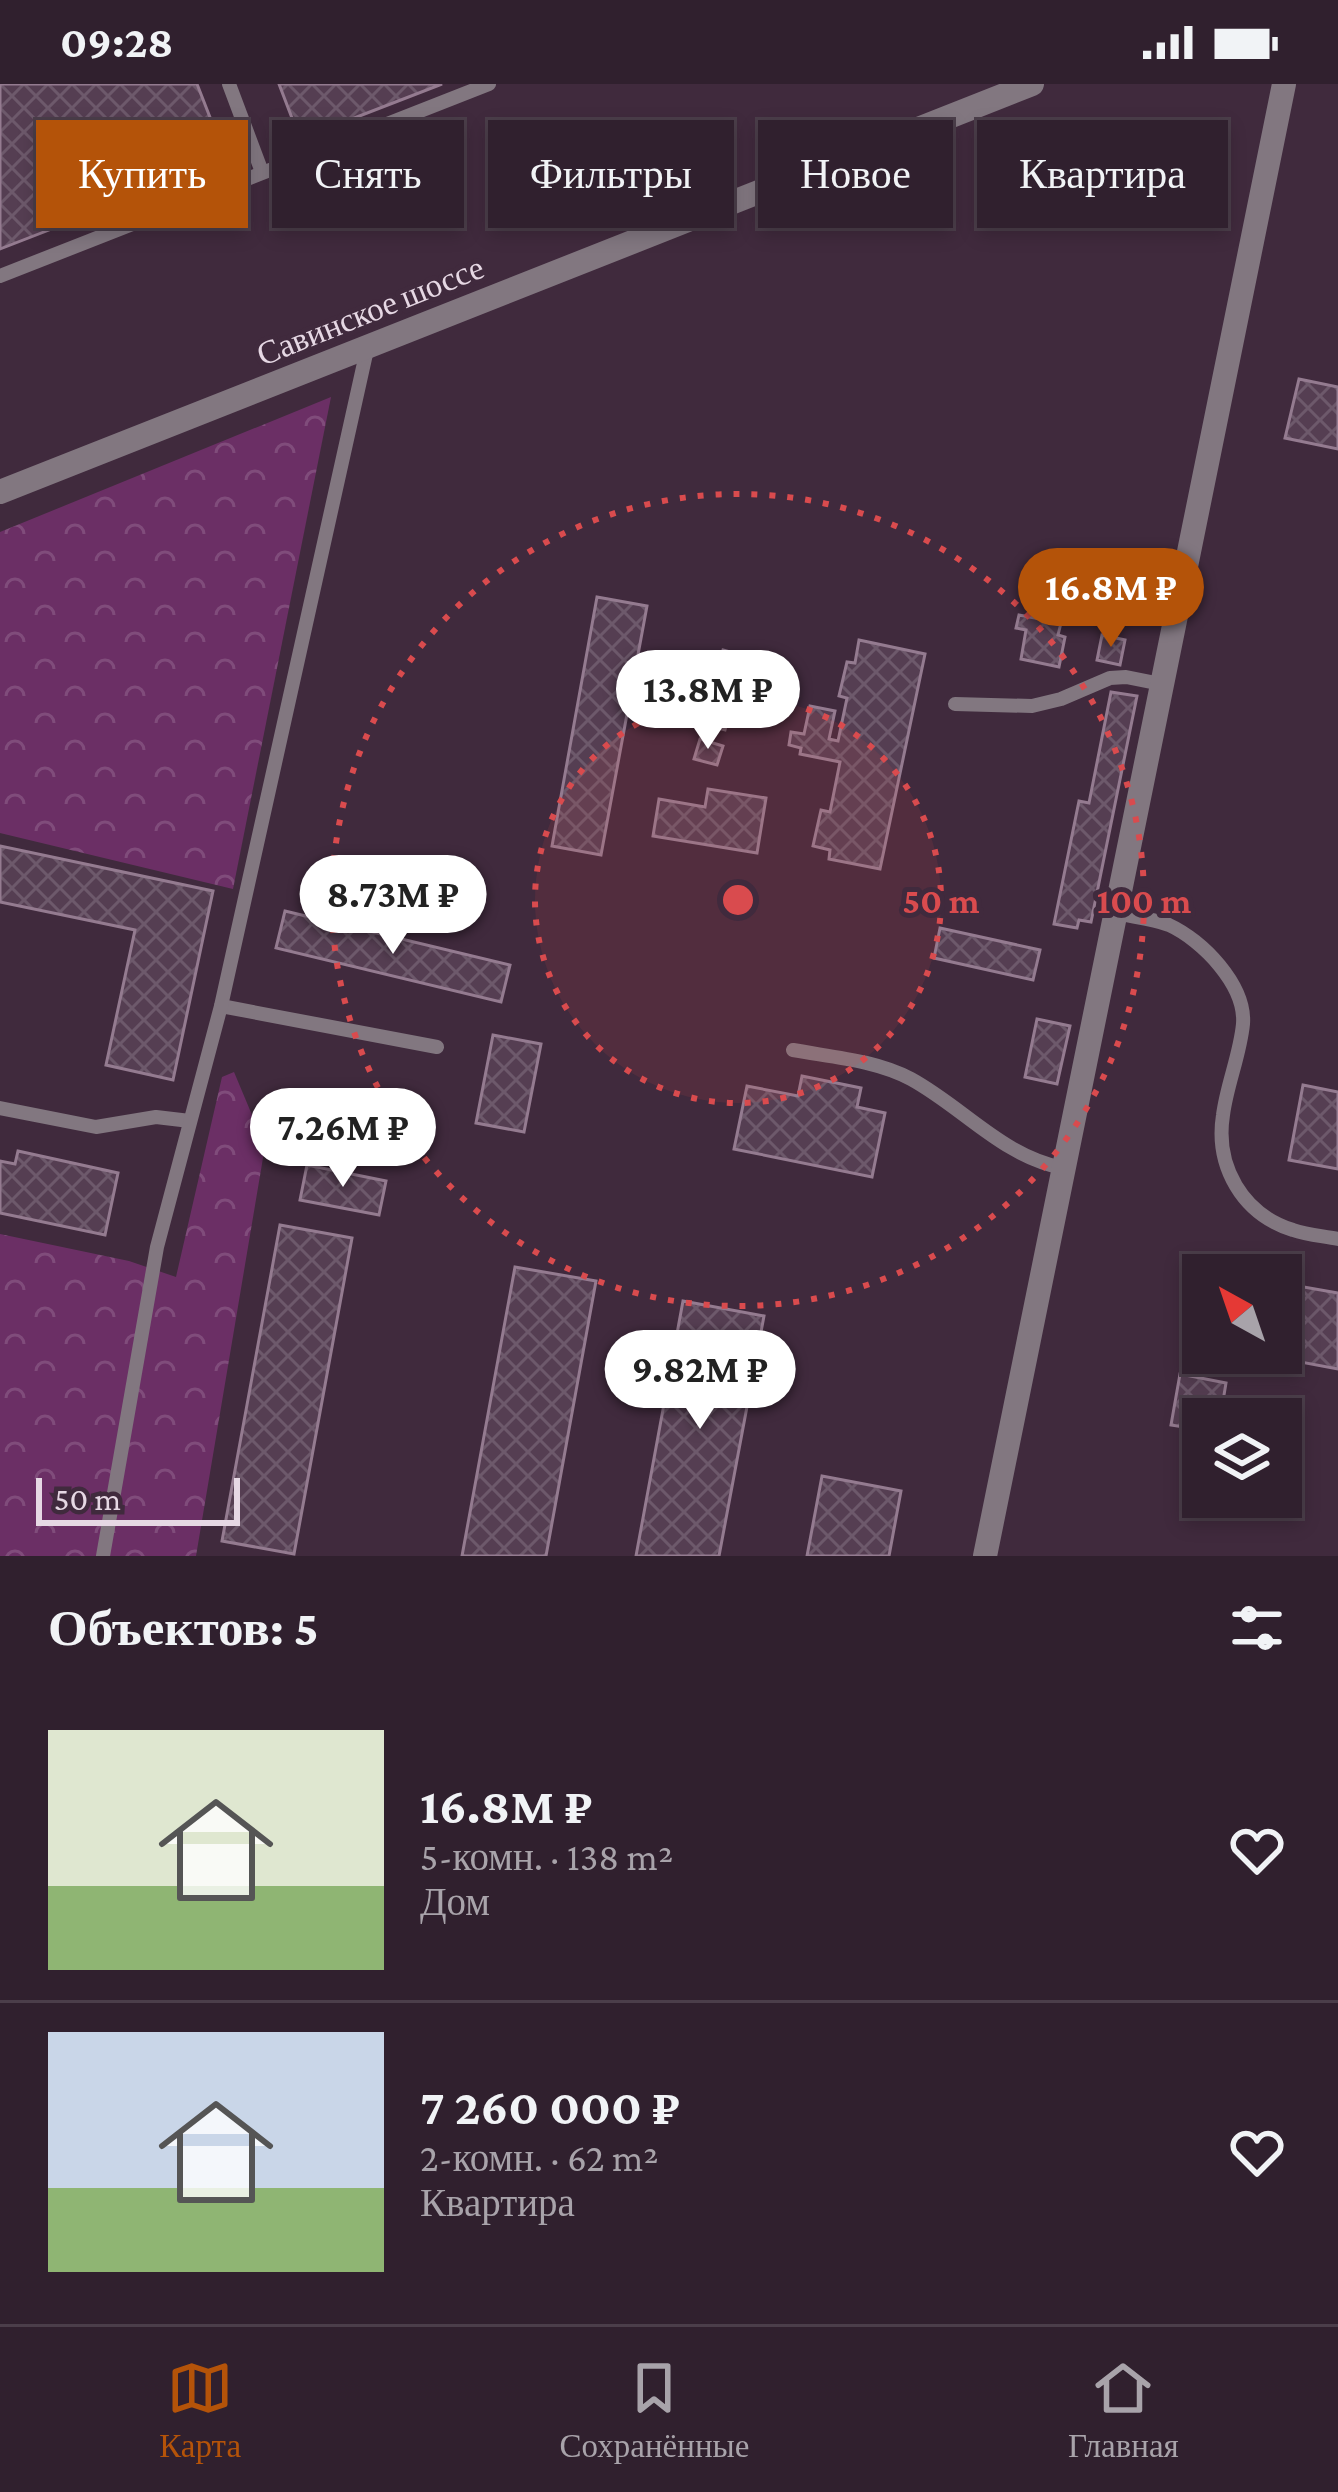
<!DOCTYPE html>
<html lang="ru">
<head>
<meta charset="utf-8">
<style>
	:root { --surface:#30202e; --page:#3c2d3a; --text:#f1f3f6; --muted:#a8a3aa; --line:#4b3e4a; --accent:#b45309 }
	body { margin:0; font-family:"Crimson Pro",serif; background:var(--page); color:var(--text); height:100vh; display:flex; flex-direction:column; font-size:45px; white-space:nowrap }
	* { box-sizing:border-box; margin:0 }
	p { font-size:39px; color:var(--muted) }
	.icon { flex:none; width:66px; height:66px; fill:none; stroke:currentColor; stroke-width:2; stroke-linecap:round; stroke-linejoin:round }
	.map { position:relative; height:1472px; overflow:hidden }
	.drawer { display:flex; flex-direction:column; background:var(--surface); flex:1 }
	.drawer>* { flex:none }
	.banner { position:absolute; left:36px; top:36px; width:1266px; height:108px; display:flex; gap:24px }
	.needle { width:78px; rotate:320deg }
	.fabs { position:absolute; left:1182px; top:1170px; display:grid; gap:24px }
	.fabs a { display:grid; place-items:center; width:120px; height:120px; border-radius:0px; background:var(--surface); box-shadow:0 6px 18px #0003,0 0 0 3px var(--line); font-size:60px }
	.scale { position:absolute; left:36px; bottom:30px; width:204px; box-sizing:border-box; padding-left:12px; border:6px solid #e6d8e4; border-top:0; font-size:33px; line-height:42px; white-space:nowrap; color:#e6d8e4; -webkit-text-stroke:9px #402a3d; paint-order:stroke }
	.price { position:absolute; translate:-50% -102px; padding:0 27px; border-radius:42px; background:#fff; color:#222; font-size:39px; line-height:78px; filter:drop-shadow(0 3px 6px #0008) }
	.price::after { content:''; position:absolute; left:50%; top:72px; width:36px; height:27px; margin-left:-18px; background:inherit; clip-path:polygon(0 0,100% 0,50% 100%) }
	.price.on { background:var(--accent); color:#fff }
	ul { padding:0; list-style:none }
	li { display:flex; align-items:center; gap:36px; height:300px; padding:0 48px }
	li+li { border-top:3px solid var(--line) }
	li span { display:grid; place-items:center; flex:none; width:336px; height:240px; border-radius:0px; color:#555 }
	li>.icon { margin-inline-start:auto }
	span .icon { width:144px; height:144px; fill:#fffc; stroke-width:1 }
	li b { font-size:51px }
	h2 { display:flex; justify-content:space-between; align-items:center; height:144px; padding:0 48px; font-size:51px }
	.tag { padding:0 42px; border-radius:0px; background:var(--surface); box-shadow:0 6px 18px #0003,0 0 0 3px var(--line); font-size:42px; line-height:108px }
	.tag.on { background:var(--accent); color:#fff }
	.status { display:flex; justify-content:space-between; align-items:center; height:84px; padding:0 60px; background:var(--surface); direction:ltr }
	.status svg { height:33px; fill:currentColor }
	.menu { display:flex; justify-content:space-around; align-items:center; height:168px; border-top:3px solid var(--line); background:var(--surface); font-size:33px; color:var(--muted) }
	.menu a { display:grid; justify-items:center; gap:6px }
	.menu .on { color:var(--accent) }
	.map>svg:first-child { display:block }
	.forest { fill:url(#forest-crowns) }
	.building { fill:url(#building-cross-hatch); stroke:#947b90; stroke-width:3 }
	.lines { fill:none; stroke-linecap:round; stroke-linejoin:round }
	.service { stroke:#827780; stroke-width:14 }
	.minor { stroke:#827780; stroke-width:24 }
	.tertiary { stroke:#827780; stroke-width:24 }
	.ring { fill:none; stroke:#d94b4e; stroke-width:6; stroke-dasharray:6 12 }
	.labels { text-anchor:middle; stroke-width:10; stroke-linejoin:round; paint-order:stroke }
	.street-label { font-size:33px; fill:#e6d8e4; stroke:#402a3d }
	.centre { fill:#d94b4e; stroke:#402a3d; stroke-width:6 }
	.ring-label { font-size:36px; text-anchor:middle; font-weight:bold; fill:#d94b4e; stroke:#402a3d; stroke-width:10; stroke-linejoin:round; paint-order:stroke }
</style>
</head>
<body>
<div class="status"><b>09:28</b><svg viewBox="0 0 49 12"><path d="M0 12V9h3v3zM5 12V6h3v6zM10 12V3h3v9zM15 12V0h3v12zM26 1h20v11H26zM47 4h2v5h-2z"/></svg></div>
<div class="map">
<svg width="1338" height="1472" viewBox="0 0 1338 1472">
	<defs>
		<pattern id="forest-crowns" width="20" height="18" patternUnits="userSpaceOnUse" patternTransform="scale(3)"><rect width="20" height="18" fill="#6b2f65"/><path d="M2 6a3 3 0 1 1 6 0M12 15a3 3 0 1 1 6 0" fill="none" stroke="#804c7b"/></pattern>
		<pattern id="building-cross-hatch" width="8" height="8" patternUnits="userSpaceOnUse" patternTransform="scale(3)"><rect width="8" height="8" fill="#553e52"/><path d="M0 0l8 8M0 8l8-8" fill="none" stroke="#6d596b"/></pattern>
	</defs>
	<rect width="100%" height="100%" fill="#402a3d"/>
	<g class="forest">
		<polygon points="331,313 233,805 0,749 0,448"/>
		<polygon points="234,988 265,1062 196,1472 0,1472 0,1150 129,1177 176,1193 222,993"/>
	</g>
	<g class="building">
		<polygon points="0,0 197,0 227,77 0,165"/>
		<polygon points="279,0 442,0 300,55"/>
		<polygon points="1299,295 1338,303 1338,365 1285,354"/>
		<polygon points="597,513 647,522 601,771 552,762"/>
		<polygon points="1019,531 1061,539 1058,551 1065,553 1059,583 1021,575 1026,546 1016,544"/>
		<polygon points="1102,551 1125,556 1120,581 1097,576"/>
		<polygon points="859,556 925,570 880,785 829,775 830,766 813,762 821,726 830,728 840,678 800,670 801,664 789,661 791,648 804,650 810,622 835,627 829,655 838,657 847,614 839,612 847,578 855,579"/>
		<polygon points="723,566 745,572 725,646 703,640"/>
		<polygon points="1111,608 1137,612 1091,838 1079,836 1077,844 1054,840 1079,717 1089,719"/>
		<polygon points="700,655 723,662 717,681 694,675"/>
		<polygon points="708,705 766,714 757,769 653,752 659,715 705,723"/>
		<polygon points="0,762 213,807 173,996 106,981 135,846 0,818"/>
		<polygon points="285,827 510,881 501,918 276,864"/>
		<polygon points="940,844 1040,866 1033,896 934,874"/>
		<polygon points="1037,935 1070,942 1057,1000 1025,993"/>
		<polygon points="493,951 541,960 524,1048 476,1039"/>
		<polygon points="802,992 861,1004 857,1023 885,1029 872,1093 734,1065 747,1002 798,1012"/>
		<polygon points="1303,1001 1338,1008 1338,1085 1289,1076"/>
		<polygon points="18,1067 118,1089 105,1151 0,1129 0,1077 15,1080"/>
		<polygon points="307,1081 386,1097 379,1131 300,1116"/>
		<polygon points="280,1141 352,1154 294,1470 222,1457"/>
		<polygon points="515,1183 596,1197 546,1472 462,1472"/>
		<polygon points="1281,1199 1338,1209 1338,1285 1252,1269 1281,1269"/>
		<polygon points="683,1217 764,1232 719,1472 636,1472"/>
		<polygon points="1180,1290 1226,1299 1220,1335 1203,1335 1203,1346 1171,1341"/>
		<polygon points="822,1392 901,1407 889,1472 807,1472"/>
	</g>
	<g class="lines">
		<g class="service">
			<polyline points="229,0 262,88"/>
			<polyline points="0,192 489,0"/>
			<polyline points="955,620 1032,622 1061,615 1110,594 1126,593 1161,600"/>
			<path d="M1115 829C1132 833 1152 834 1169 841 1202 856 1246 901 1243 940 1240 971 1227 1000 1223 1031 1215 1082 1242 1130 1293 1146 1307 1151 1323 1152 1338 1155"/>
			<polyline points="221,922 437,963"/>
			<path d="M793 966C831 973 875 976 911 995 964 1024 1002 1072 1063 1084"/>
			<polyline points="0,1024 96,1043 156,1033 190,1037"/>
			<polyline points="103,1472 157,1163 221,922 368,261"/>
		</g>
		<polyline class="minor" points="985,1472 1284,0"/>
		<polyline class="tertiary" points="0,408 1032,0"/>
	</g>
	<circle cx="738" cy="816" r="203" fill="#d94b4e" fill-opacity=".12"/>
	<g class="ring">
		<circle cx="738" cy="816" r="203"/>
		<circle cx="738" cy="816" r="406"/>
	</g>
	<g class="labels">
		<g class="street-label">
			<text transform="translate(370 226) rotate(-22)" y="12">Савинское шоссе</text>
		</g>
	</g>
	<circle cx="738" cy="816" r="18" class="centre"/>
	<g class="ring-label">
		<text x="941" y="829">50 m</text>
		<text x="1144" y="829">100 m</text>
	</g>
</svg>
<div class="fabs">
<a><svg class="needle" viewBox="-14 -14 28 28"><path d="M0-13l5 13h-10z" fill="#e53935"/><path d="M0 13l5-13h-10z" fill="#a8a3aa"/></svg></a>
<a><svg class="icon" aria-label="layers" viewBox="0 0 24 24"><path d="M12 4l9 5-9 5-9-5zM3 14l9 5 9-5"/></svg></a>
</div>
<div class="scale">50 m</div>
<b class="price on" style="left:1111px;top:566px">16.8M ₽</b>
<b class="price" style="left:708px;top:668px">13.8M ₽</b>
<b class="price" style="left:393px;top:873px">8.73M ₽</b>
<b class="price" style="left:343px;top:1106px">7.26M ₽</b>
<b class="price" style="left:700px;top:1348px">9.82M ₽</b>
<div class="banner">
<a class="tag on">Купить</a>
<a class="tag">Снять</a>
<a class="tag">Фильтры</a>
<a class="tag">Новое</a>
<a class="tag">Квартира</a>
</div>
</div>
<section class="drawer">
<h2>Объектов: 5<svg class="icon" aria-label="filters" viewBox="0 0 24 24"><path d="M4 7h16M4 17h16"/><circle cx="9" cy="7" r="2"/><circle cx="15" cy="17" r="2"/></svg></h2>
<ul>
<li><span style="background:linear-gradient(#dfe7d0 65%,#8fb573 0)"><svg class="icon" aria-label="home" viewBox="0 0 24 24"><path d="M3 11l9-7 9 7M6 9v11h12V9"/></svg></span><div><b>16.8M ₽</b><p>5-комн. · 138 m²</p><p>Дом</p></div><svg class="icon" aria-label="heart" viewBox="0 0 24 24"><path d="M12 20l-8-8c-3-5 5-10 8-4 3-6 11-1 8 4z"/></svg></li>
<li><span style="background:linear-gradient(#c9d6e8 65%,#8fb573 0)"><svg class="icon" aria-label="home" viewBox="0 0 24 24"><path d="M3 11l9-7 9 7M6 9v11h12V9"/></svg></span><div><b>7 260 000 ₽</b><p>2-комн. · 62 m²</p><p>Квартира</p></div><svg class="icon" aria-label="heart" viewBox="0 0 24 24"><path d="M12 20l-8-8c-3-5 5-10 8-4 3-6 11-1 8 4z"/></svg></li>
</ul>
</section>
<nav class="menu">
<a class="on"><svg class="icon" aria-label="map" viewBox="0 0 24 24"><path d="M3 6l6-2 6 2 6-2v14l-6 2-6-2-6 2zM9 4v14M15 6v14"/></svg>Карта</a>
<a><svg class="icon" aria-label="saved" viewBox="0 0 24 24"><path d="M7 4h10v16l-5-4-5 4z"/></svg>Сохранённые</a>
<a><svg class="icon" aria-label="home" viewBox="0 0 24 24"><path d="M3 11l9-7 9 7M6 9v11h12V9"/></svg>Главная</a>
</nav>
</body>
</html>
